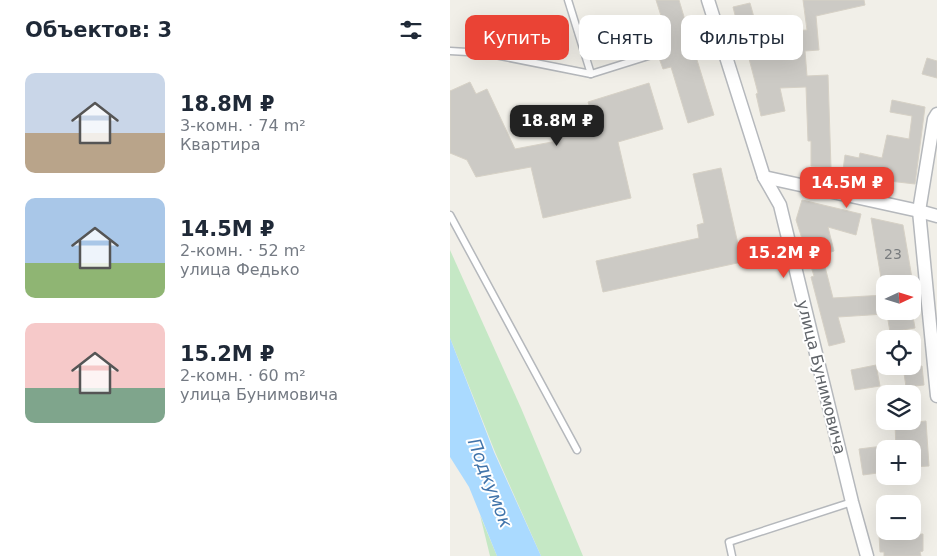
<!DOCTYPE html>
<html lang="ru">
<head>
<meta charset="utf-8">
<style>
	:root { --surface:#fff; --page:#f6f6f7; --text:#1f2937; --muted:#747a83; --accent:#ea4335 }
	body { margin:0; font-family:"DejaVu Sans",sans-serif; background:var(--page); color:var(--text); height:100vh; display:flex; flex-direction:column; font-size:19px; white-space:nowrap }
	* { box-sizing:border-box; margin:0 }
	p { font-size:16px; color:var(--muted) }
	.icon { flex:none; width:28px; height:28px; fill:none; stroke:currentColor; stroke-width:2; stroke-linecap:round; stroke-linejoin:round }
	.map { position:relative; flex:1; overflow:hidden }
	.side { display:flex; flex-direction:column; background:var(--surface); width:450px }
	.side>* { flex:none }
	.banner { position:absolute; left:15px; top:15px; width:396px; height:45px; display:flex; gap:10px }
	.needle { width:32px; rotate:86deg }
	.controls { position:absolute; left:426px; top:275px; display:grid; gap:10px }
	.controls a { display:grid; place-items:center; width:45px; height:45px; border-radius:10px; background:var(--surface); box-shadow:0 5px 20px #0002; font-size:25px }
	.price { position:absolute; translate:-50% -42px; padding:0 11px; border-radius:10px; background:var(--accent); color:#fff; font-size:16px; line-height:32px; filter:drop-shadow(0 1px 2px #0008) }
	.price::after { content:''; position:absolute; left:50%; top:30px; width:15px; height:11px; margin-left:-8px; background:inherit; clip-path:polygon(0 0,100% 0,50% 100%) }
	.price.selected { background:#222; color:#fff }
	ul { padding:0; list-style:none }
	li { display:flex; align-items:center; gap:15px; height:125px; padding:0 25px }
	li span { display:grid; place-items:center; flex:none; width:140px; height:100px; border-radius:10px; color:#555 }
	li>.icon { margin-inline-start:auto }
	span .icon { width:60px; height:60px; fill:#fffc; stroke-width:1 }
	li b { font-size:21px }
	h2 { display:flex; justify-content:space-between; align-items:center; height:60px; padding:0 25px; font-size:21px }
	.pill { padding:0 18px; border-radius:10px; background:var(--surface); box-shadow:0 5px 20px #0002; font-size:18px; line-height:45px }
	.pill.selected { background:var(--accent); color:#fff }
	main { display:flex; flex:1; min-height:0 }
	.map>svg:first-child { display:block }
	.green { fill:#c5e8c5 }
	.water { fill:#aadaff }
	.building { fill:#cccac5; stroke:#d6d1c6 }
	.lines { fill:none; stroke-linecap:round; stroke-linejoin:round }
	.lane-casing { stroke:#b5b8bc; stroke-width:9 }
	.street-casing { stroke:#b5b8bc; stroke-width:15 }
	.lane { stroke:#fff; stroke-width:6 }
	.street { stroke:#fff; stroke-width:12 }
	.labels { text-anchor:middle; stroke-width:4; stroke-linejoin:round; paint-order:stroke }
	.number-label { font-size:14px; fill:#7a7d7f }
	.street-label { font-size:16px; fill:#5f6368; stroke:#fff }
	.water-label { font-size:18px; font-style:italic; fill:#4174aa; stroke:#fff }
</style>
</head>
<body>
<main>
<section class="side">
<h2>Объектов: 3<svg class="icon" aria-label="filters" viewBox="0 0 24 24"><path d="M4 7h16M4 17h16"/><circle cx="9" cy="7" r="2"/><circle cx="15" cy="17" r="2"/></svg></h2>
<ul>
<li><span style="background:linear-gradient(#c9d6e8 60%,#b9a48a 0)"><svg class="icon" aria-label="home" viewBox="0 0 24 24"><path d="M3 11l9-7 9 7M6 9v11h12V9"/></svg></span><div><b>18.8M ₽</b><p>3-комн. · 74 m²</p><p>Квартира</p></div></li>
<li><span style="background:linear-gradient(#a9c7e8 65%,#8fb573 0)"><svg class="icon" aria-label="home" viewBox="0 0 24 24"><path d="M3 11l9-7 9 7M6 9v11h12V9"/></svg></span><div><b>14.5M ₽</b><p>2-комн. · 52 m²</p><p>улица Федько</p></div></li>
<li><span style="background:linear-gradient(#f6c9c9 65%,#7fa58c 0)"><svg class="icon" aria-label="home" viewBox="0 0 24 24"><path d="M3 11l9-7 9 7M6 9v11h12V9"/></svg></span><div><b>15.2M ₽</b><p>2-комн. · 60 m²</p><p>улица Бунимовича</p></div></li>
</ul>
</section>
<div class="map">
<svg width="487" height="556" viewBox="0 0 487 556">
	<rect width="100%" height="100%" fill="#f1efe8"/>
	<g class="green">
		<polygon points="0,250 71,408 133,556 91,556 45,452 0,338"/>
		<polygon points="30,515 47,556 40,556"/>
	</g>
	<polygon class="water" points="0,338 44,452 91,556 47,556 19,487 0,457"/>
	<g class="building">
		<polygon points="206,0 229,0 240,37 237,43 239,46 243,47 264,115 238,123 221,67 213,69 209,58 212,56 213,52 211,49 206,48 201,31 204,30 201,22 212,19"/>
		<polygon points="353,0 414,0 415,5 366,16 369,50 355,51 357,76 378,75 381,168 361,166 361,141 358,141 356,87 330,88 335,111 311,116 306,94 308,93 297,51 294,51 283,7 300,3 314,53 338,47 337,31 357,30"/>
		<polygon points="477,58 487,61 487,78 472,74"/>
		<polygon points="20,82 26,94 37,89 65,149 107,141 103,124 142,114 138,102 199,83 213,129 168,142 181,198 93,218 81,167 26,177 17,160 0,153 0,91"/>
		<polygon points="442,100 475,107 465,184 439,181 393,170 395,155 409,158 410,153 432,158 437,135 459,139 462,116 440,112"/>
		<polygon points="271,168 292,262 153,292 146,261 249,238 247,225 254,223 243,174"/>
		<polygon points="352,200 411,214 406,235 378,227 384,251 372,255 383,298 435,295 435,314 388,317 395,342 379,346 361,277 364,276 346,220"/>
		<polygon points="421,218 453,225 463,284 432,284"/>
		<polygon points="462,311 465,328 440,332 437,314"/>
		<polygon points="426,365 430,386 405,390 401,370"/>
		<polygon points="453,366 472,366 474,385 456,387"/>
		<polygon points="476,421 479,466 462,467 462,449 446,449 445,424"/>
		<polygon points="433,446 435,472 413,475 409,449"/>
		<polygon points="473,534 473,551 470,552 471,556 434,556 434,552 430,552 429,535"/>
	</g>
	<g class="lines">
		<defs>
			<g id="lane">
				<polyline points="118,0 141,74 208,53"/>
				<polyline points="242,42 268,34"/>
				<polyline points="0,51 35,53 141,74"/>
				<polyline points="0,215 127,450"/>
				<polyline points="282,556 279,542 402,502"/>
			</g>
			<g id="street">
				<polyline points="258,0 314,177 330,205 402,502 417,556"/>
				<polyline points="487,114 484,119 469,211 487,396"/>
				<polyline points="314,177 469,211 487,216"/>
			</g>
		</defs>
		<use href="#lane" class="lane-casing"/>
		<use href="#street" class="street-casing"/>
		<use href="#lane" class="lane"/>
		<use href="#street" class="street"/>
	</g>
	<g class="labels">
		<g class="number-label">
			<text x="443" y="259">23</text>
		</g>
		<g class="street-label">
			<text transform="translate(372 377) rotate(76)" y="6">улица Бунимовича</text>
		</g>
		<g class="water-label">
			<text transform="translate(40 483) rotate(69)" y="6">Подкумок</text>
		</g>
	</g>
</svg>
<div class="controls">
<a><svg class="needle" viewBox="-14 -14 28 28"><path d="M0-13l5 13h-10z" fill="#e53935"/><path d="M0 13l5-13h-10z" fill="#747a83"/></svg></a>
<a><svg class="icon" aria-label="locate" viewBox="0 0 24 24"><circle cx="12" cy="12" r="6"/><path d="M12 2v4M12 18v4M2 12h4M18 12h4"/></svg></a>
<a><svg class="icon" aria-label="layers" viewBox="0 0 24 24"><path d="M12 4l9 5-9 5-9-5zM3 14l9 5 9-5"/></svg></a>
<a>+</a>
<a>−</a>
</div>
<b class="price selected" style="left:107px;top:147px">18.8M ₽</b>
<b class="price" style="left:397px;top:209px">14.5M ₽</b>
<b class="price" style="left:334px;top:279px">15.2M ₽</b>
<div class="banner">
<a class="pill selected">Купить</a>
<a class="pill">Снять</a>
<a class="pill">Фильтры</a>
</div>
</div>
</main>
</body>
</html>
